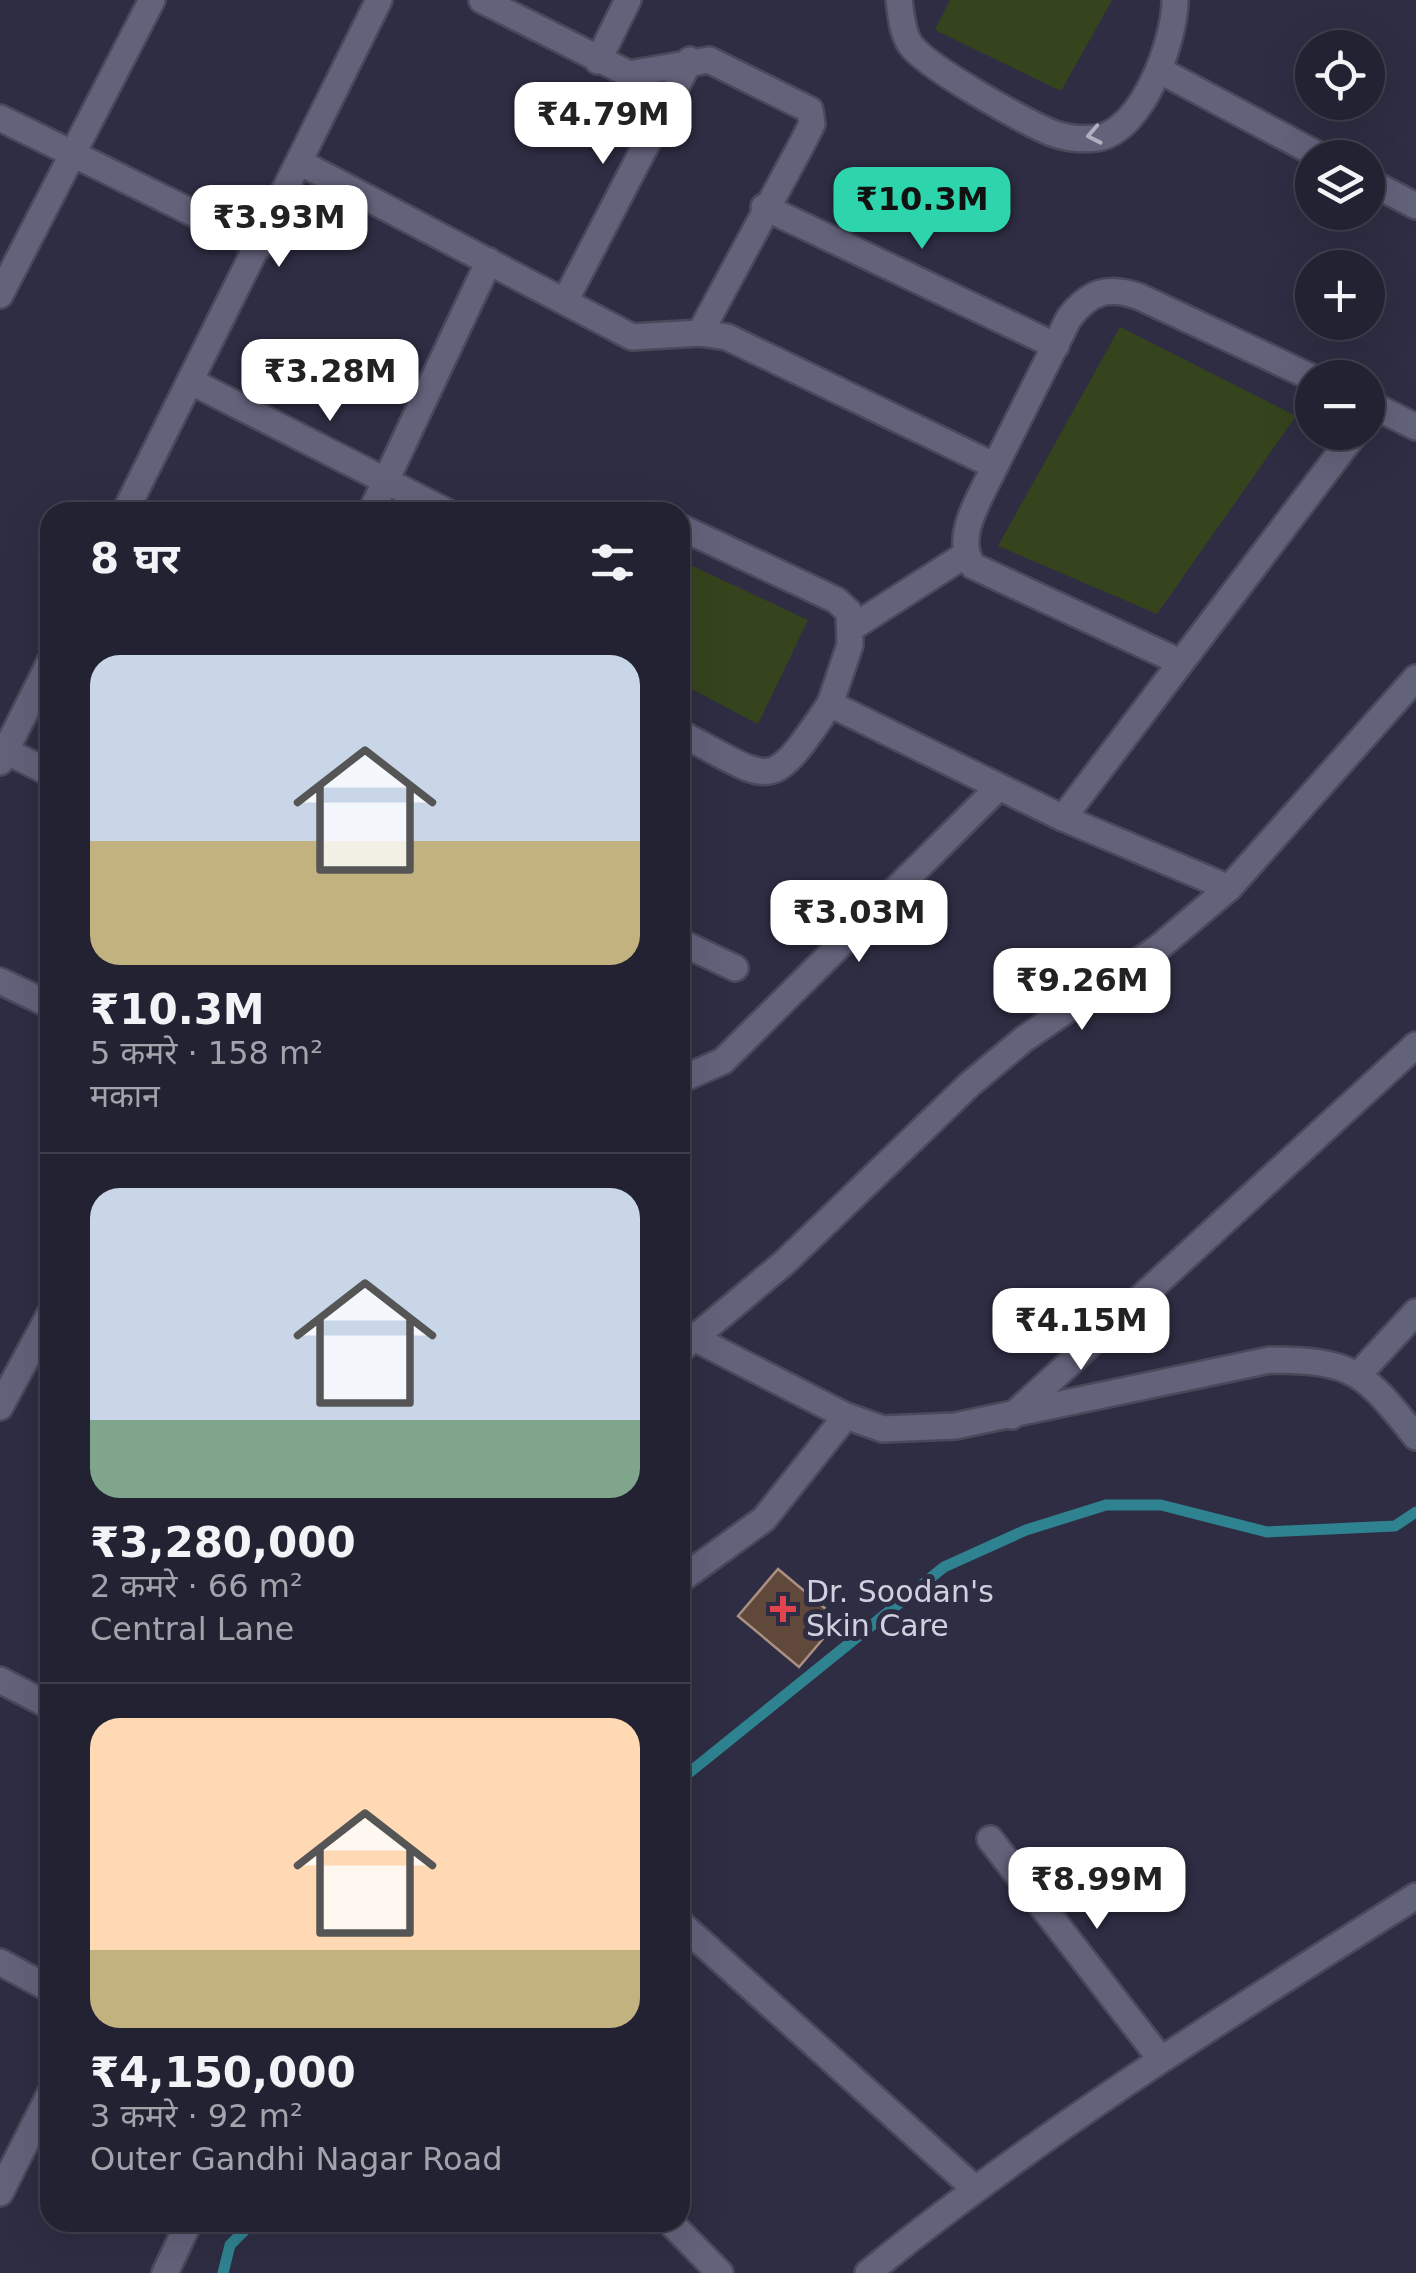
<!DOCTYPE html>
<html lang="hi">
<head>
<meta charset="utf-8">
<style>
	:root { --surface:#222232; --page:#2a2a3a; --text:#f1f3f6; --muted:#a2a4ac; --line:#3f3f4d; --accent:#2ed4ab }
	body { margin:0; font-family:"DejaVu Sans","Noto Sans Devanagari",sans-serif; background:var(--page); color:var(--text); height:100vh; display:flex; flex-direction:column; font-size:38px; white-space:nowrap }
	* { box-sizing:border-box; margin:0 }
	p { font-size:32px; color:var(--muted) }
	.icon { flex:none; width:55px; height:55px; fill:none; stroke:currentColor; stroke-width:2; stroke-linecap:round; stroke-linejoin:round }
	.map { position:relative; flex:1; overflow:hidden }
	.side { position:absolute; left:40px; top:502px; width:650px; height:1730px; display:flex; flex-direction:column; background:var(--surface); border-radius:30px; box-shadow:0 10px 40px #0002,0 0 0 2px var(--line) }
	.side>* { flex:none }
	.fabs { position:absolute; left:1295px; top:30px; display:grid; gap:20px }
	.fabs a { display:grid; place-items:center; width:90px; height:90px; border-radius:50%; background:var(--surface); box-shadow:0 10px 40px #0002,0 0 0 2px var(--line); font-size:50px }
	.price { position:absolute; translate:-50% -85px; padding:0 22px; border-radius:20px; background:#fff; color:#222; font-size:32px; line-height:65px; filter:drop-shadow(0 2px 5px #0008) }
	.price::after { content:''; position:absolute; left:50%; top:60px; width:30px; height:22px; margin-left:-15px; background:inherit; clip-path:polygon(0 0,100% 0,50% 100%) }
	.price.on { background:var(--accent); color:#111 }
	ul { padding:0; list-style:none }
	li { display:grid; align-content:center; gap:20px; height:530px; padding:0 50px }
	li+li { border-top:2px solid var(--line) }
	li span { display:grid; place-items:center; height:310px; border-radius:30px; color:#555 }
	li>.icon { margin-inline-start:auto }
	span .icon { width:180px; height:180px; fill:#fffc; stroke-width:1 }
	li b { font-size:42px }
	h2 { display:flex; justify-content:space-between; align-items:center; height:120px; padding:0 50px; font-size:42px }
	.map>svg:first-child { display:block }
	.green { fill:#35441d }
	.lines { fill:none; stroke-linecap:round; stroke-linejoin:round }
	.stream { stroke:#2f8391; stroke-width:11 }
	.building { fill:#60493b; stroke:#aa9080; stroke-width:2.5 }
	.minor-casing { stroke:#4a495c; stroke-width:30 }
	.tertiary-casing { stroke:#4a495c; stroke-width:30 }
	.minor { stroke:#63627b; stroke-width:25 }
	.tertiary { stroke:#63627b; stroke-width:25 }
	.oneway { stroke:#afafc1 }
	.health-dot { fill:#e0444e; stroke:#2e2d43; stroke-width:4 }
	.labels { text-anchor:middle; stroke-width:10; stroke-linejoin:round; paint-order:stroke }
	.poi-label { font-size:30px; fill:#d0d0df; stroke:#2e2d43; text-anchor:start }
</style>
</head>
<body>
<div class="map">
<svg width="1416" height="2273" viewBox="0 0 1416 2273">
	<rect width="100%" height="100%" fill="#2e2d43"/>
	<g class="green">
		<polygon points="950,0 1112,0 1061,91 935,30"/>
		<polygon points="1120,327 1296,416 1157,614 998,546"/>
		<polygon points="680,560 808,620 758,724 680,683"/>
	</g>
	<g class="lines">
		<g class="stream">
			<polyline points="680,1780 944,1567 1026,1530 1106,1505 1161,1505 1267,1532 1395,1526 1416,1512"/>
			<polyline points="223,2273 230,2245 253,2222"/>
		</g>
	</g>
	<polygon class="building" points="778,1569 839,1620 799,1667 738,1616"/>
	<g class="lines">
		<defs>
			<g id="minor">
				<polyline points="482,0 629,74 709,60 810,110 812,124 803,142 700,333"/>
				<path d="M899 0C901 14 902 32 910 44 924 66 1025 122 1052 133 1066 138 1082 140 1097 138 1143 131 1175 40 1175 0"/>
				<polyline points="598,61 628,0"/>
				<polyline points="1159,70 1324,158"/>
				<polyline points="0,118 260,246"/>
				<path d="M299 162 632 337 700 333 727 337 995 466 1069 318C1089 292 1108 285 1140 297L1313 378"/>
				<polyline points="1368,181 1416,206"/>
				<polyline points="764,207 1056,346"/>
				<polyline points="0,295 152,0"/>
				<polyline points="565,301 690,60"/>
				<polyline points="190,381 447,512"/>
				<polyline points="1368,403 1416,427"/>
				<path d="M995 466C982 495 952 537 973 566L1178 661"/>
				<polyline points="125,512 379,0"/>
				<polyline points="371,512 489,261"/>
				<polyline points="680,527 836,600 849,612 850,645 830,704"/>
				<polyline points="853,627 965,555"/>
				<path d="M680 733C774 782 768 796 830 704L1063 818 1229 888"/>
				<polyline points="0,748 50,773"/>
				<polyline points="0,762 50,662"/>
				<polyline points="1063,818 1356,432"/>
				<polyline points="680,942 735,968"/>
				<polyline points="680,1080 723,1061 999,787"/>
				<polyline points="1359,1374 1416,1312"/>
				<polyline points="0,1407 50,1314"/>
				<polyline points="1012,1416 1416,1045"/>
				<polyline points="680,1580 764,1519 846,1416"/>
				<polyline points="0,1680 50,1706"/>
				<polyline points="990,1839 1160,2058"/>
				<polyline points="680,1923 973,2187"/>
				<polyline points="0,1962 50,1989"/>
				<polyline points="670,2222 720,2273"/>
				<polyline points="165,2273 189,2222"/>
				<path d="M868 2273C1041 2132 1228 2015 1416 1896"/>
			</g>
			<g id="tertiary">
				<polyline points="0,981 50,1005"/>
				<path d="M684 1333 846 1416 883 1429 955 1426 1270 1360C1354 1360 1365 1373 1416 1437"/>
				<polyline points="680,1350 785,1262 970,1084 1024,1039 1158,948 1229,888 1416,678"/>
				<polyline points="0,2193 50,2094"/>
			</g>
		</defs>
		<use href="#minor" class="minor-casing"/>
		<use href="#tertiary" class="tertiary-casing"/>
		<use href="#minor" class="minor"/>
		<use href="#tertiary" class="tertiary"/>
	</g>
	<defs><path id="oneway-chevron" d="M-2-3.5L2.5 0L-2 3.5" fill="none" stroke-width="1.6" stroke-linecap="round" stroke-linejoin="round" transform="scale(2.5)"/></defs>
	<use class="oneway" href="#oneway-chevron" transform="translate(1094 135) rotate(169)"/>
	<path class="health-dot" d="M778 1594h10v10h10v10h-10v10h-10v-10h-10v-10h10z"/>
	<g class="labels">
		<g class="poi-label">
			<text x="806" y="1602">Dr. Soodan's<tspan x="806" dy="34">Skin Care</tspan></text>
		</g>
	</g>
</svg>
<div class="fabs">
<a><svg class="icon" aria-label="locate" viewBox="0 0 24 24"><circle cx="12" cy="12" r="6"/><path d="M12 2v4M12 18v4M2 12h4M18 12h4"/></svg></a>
<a><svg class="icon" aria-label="layers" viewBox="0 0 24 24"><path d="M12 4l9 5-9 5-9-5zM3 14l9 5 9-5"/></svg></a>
<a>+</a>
<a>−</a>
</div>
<b class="price" style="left:603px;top:167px">₹4.79M</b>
<b class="price on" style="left:922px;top:252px">₹10.3M</b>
<b class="price" style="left:279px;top:270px">₹3.93M</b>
<b class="price" style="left:330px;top:424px">₹3.28M</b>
<b class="price" style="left:859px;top:965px">₹3.03M</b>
<b class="price" style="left:1082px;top:1033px">₹9.26M</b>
<b class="price" style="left:1081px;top:1373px">₹4.15M</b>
<b class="price" style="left:1097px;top:1932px">₹8.99M</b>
<section class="side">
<h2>8 घर<svg class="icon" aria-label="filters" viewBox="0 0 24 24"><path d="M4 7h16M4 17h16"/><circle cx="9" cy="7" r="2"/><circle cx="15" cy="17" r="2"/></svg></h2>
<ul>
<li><span style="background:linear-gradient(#c9d6e8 60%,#c2b280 0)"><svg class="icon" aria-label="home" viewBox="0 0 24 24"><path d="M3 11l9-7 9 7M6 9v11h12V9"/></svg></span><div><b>₹10.3M</b><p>5 कमरे · 158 m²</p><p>मकान</p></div></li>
<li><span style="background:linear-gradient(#c9d6e8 75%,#7fa58c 0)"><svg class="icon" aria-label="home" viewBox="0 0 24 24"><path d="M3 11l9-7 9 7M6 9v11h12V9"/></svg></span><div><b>₹3,280,000</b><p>2 कमरे · 66 m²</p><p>Central Lane</p></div></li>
<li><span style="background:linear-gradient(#ffd9b3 75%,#c2b280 0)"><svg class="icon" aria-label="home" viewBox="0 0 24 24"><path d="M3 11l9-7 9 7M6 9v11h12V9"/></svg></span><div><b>₹4,150,000</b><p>3 कमरे · 92 m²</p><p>Outer Gandhi Nagar Road</p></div></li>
</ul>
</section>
</div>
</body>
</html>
